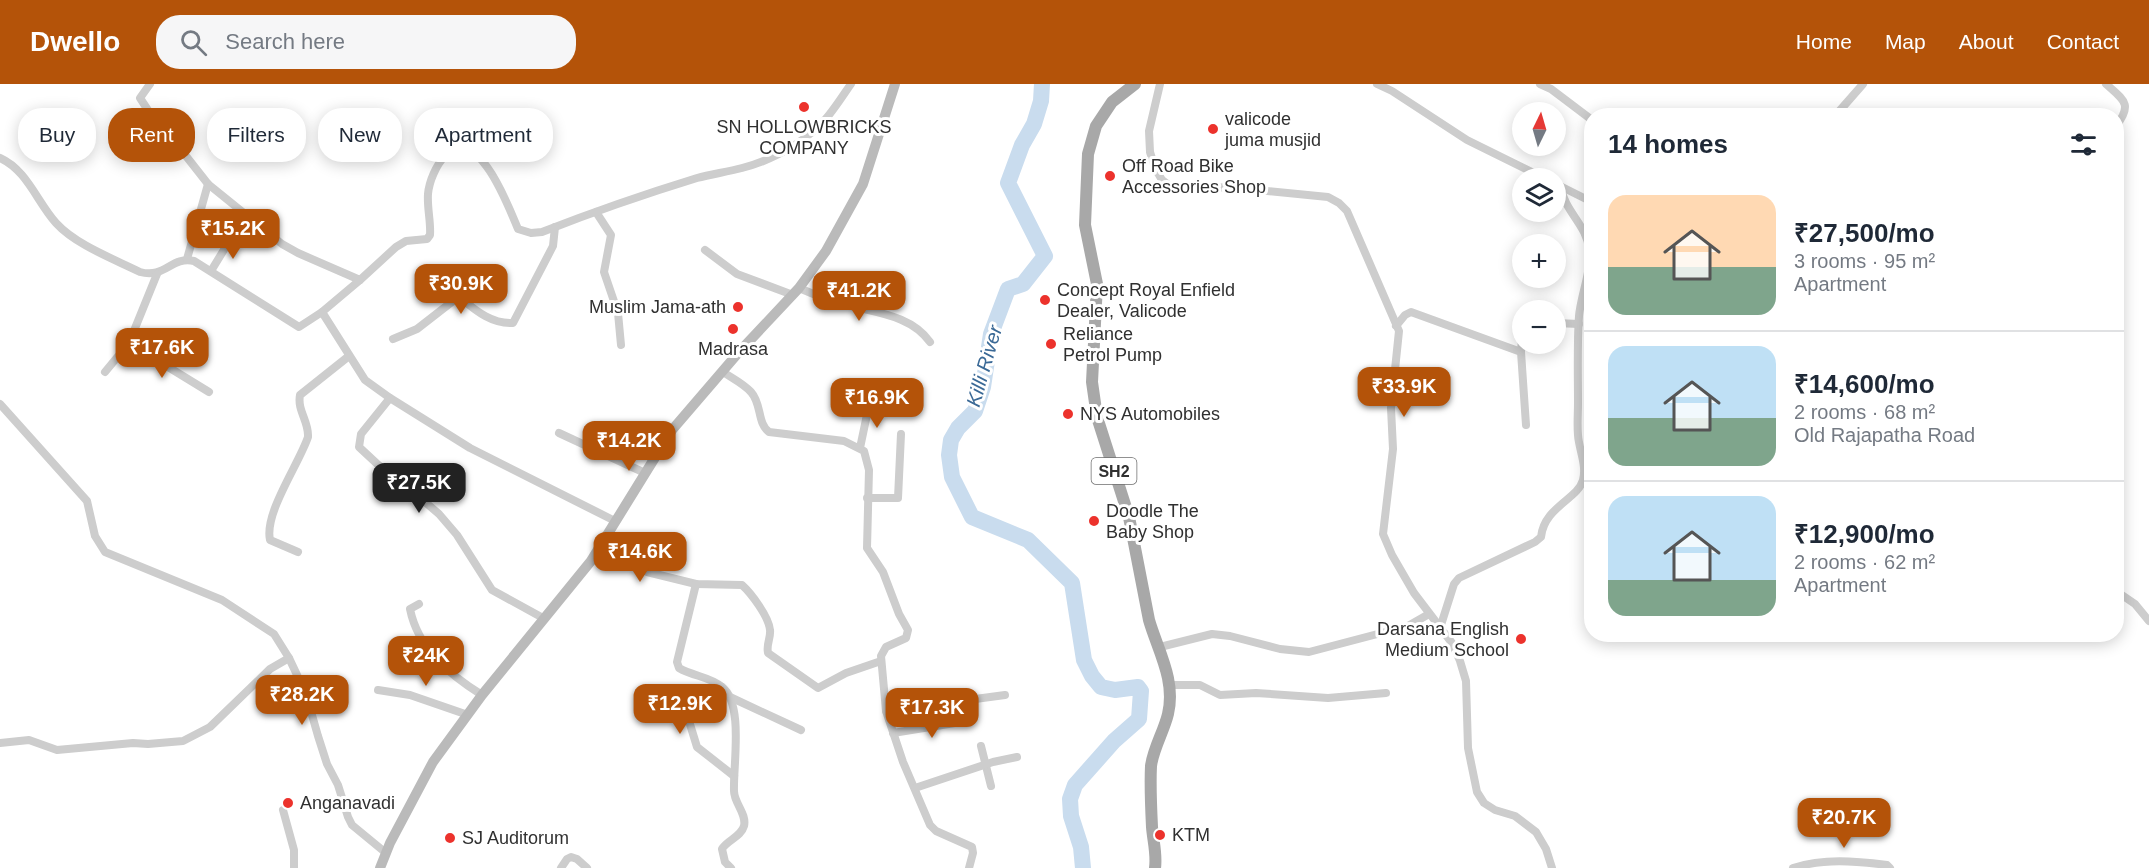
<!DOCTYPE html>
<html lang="en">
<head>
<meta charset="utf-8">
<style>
	:root { --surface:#fff; --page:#f6f6f7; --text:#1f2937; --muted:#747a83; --line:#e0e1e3; --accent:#b45309 }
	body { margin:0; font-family:Helvetica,sans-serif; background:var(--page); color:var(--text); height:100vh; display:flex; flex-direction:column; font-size:22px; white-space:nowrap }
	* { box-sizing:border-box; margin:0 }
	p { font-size:20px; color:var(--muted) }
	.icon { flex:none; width:33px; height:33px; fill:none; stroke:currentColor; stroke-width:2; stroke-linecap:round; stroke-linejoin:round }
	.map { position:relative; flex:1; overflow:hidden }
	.details { position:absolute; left:1584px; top:24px; width:540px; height:534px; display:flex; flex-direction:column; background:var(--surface); border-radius:24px; box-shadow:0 3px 15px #0003 }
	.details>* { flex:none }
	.guide { position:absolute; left:18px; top:24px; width:570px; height:54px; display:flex; gap:12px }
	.needle { width:39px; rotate:5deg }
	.fabs { position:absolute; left:1512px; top:18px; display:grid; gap:12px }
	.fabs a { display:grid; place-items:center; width:54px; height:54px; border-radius:50%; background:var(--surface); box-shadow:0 3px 15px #0003; font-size:30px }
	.price { position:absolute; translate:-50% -51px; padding:0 14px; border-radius:12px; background:var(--accent); color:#fff; font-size:20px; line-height:39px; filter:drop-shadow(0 2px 3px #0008) }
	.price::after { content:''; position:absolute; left:50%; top:36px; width:18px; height:14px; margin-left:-9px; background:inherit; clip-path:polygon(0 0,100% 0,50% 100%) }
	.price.selected { background:#222; color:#fff }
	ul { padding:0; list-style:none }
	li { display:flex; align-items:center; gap:18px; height:150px; padding:0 24px }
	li+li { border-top:2px solid var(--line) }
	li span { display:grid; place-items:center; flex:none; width:168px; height:120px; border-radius:18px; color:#555 }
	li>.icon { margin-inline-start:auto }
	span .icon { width:72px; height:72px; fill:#fffc; stroke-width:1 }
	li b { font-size:26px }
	h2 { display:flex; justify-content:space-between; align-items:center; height:72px; padding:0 24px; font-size:26px }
	.tag { padding:0 21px; border-radius:24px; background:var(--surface); box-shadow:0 3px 15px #0003; font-size:21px; line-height:54px }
	.tag.selected { background:var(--accent); color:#fff }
	header { display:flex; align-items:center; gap:36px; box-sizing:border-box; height:84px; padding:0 30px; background:var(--accent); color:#fff }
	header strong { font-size:28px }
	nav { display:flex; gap:33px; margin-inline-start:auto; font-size:21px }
	.search { width:420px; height:54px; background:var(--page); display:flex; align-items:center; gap:15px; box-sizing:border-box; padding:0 21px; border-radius:24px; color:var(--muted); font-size:22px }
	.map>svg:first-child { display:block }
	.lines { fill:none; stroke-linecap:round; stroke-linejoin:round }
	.river { stroke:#c9dcee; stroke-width:16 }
	.street { stroke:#cdcdcd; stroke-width:8 }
	.secondary { stroke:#bababa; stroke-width:10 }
	.primary { stroke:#a8a8a8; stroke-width:12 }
	.poi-dot { fill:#ec322c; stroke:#fff; stroke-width:2 }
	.labels { text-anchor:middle; stroke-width:6; stroke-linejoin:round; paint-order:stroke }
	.shield { fill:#fff; stroke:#6e6e6e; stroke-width:1.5 }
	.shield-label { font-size:16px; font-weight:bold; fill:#303030 }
	.poi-label { font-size:18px; fill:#303030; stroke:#fff; text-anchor:start }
	.water-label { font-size:20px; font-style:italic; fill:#3a6996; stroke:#fff }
</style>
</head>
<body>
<header>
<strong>Dwello</strong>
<div class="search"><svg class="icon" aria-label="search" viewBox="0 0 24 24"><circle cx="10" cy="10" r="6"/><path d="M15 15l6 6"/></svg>Search here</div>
<nav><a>Home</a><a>Map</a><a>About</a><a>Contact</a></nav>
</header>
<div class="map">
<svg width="2149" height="784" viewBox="0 0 2149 784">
	<rect width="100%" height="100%" fill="#fff"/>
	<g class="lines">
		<polyline class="river" points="1042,0 1041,17 1034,40 1022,61 1008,99 1045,172 1023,200 1008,205 991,250 983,303 975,327 958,344 951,356 949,371 952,393 972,433 1028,456 1072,499 1084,576 1092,592 1101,603 1115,606 1138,603 1141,607 1139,635 1114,657 1075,701 1070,715 1071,732 1081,763 1083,784"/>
		<g class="street">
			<polyline points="150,0 140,14 161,46 186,72 208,100 282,160 298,169 360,196"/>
			<polyline points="1160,0 1149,47 1150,68 1155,84 1162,96 1170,102 1185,106 1227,103 1328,113 1339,119 1347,127 1399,247 1391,324 1393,365 1383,450 1392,471 1414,509 1452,559 1460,577 1466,597 1468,664 1477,708 1484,719 1495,726 1515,732 1536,748 1546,765 1552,784"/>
			<polyline points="1377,0 1392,7 1467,56 1544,94"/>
			<polyline points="1540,0 1551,5 1592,36"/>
			<path d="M2106 0C2124 16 2133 20 2116 42"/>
			<polyline points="1835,32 1863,0"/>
			<path d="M0 74C27 86 37 118 56 139 76 161 114 175 140 188 165 195 171 172 194 177L299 243 322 228 365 296 390 314 470 364 615 437"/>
			<polyline points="1556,100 1592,118"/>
			<polyline points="2116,107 2118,133 2116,214"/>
			<polyline points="596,128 611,151 604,188 618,229 621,261"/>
			<polyline points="705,166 737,190 793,211"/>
			<polyline points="187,175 208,100"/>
			<polyline points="211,187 233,151"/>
			<path d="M799 204C815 211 831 217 847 221 876 229 911 231 930 258"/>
			<path d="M322 228 360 196 396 163 406 157 427 155 430 151C431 138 427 124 428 110 429 98 436 81 445 72 478 38 509 124 518 145L531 149 542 148C593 128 645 110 697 94 712 90 727 88 742 84 766 78 792 65 811 49 828 36 839 17 851 0"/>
			<polyline points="1556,239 1579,240"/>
			<polyline points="1396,242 1405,231 1411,228 1521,268 1526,341"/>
			<path d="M393 255 417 245 453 217 462 215C477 228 493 240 513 239L553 162 555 143"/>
			<polyline points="129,259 209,308"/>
			<polyline points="1521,268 1522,254"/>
			<polyline points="105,288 129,259 157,190"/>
			<path d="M723 288C732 294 744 300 751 308 762 320 757 339 769 348L844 357 864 367 869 386 867 464 883 488 899 530 908 546 906 554 886 563 881 572 886 627 903 678 930 741 936 747 972 763 973 769 969 784"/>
			<polyline points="390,314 361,350 359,363 402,403 418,412 439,430 457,451 492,506 543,534"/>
			<polyline points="0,320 87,417 95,452 105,468 222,516 274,550 289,574"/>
			<polyline points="559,349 645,389"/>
			<polyline points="860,364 869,321"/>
			<polyline points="867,414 898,414 901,350"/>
			<path d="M603 457 647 488 696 500 742 501C751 509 769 533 770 546 771 554 766 560 768 569L818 604 846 589 881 577"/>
			<path d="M298 468 270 456C264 429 299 380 308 353 309 337 297 327 300 311L349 272"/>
			<path d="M696 500 677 578 679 584C692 592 711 593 722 603 744 620 733 681 734 707 734 719 747 730 744 742 741 753 727 756 722 765L725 778 731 784"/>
			<polyline points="2116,507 2135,520 2149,537"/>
			<path d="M419 520 410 525C418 565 450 591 482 611"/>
			<path d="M1440 544 1454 500 1459 494 1535 458 1541 453C1544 423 1578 415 1583 396 1587 381 1579 366 1578 351 1577 340 1578 330 1578 319 1578 290 1577 261 1579 232 1581 210 1592 187 1589 165 1587 141 1564 127 1561 103"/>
			<polyline points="1160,563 1212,550 1230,552 1280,565 1309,568 1408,542 1429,530"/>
			<polyline points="1170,601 1200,601 1220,611 1256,609 1328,614 1386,609"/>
			<polyline points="722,603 689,637 697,663 734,692"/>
			<polyline points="378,606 410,611 468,631"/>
			<polyline points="730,613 801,646"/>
			<polyline points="886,627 1005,611"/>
			<polyline points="893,649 967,637"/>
			<polyline points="0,659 29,656 57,666 133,659 148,660 183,657 210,643 270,585 289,574 306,610 318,652 327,680 338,701 348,733 352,741 386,769"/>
			<polyline points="981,662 991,702"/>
			<polyline points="915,704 993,678 1017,673"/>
			<polyline points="283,726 294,766 294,784"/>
			<polyline points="561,784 567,775 571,773 577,775 587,784"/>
			<path d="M1793 784C1824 774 1855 777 1887 781L1890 784"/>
		</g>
		<polyline class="secondary" points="380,784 390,759 433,678 482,611 591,477 672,346 739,268 799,204 826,167 863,100 895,0"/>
		<path class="primary" d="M1135 0 1112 18 1096 42 1088 70 1085 141 1097 200 1092 298 1097 333 1129 433 1149 536C1158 567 1176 596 1168 630 1164 647 1153 665 1151 682 1150 702 1151 723 1152 743 1153 757 1157 770 1155 784"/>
	</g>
	<g class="poi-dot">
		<circle cx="804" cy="23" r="6"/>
		<circle cx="1213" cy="45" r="6"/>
		<circle cx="1110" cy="92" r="6"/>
		<circle cx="1045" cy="216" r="6"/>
		<circle cx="738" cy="223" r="6"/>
		<circle cx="733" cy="245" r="6"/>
		<circle cx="1051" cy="260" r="6"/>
		<circle cx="1068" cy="330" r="6"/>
		<circle cx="1094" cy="437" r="6"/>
		<circle cx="1521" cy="555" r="6"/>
		<circle cx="288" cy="719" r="6"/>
		<circle cx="1160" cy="751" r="6"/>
		<circle cx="450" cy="754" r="6"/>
	</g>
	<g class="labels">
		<rect class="shield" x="1091.5" y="374" width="45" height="26" rx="4.5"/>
		<g class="shield-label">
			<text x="1114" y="393">SH2</text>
		</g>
		<g class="poi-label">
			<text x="1225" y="41">valicode<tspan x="1225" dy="21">juma musjid</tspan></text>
			<text x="804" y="49" text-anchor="middle">SN HOLLOWBRICKS<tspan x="804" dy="21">COMPANY</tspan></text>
			<text x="1122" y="88">Off Road Bike<tspan x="1122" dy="21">Accessories Shop</tspan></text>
			<text x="1057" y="212">Concept Royal Enfield<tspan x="1057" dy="21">Dealer, Valicode</tspan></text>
			<text x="726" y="229" text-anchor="end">Muslim Jama-ath</text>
			<text x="1063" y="256">Reliance<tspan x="1063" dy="21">Petrol Pump</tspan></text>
			<text x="733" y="271" text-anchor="middle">Madrasa</text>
			<text x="1080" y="336">NYS Automobiles</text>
			<text x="1106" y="433">Doodle The<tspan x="1106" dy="21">Baby Shop</tspan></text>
			<text x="1509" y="551" text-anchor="end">Darsana English<tspan x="1509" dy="21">Medium School</tspan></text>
			<text x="300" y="725">Anganavadi</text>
			<text x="1172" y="757">KTM</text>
			<text x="462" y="760">SJ Auditorum</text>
		</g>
		<g class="water-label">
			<text transform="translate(984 282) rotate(-74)" y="7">Killi River</text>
		</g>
	</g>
</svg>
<div class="fabs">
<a><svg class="needle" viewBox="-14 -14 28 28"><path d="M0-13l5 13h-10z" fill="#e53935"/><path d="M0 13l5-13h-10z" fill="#747a83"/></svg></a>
<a><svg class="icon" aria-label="layers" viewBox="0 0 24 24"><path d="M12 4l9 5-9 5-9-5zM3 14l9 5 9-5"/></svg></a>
<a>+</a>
<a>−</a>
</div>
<b class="price" style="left:233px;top:176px">₹15.2K</b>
<b class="price" style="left:461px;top:231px">₹30.9K</b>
<b class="price" style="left:859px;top:238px">₹41.2K</b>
<b class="price" style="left:162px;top:295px">₹17.6K</b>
<b class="price" style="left:1404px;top:334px">₹33.9K</b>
<b class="price" style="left:877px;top:345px">₹16.9K</b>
<b class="price" style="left:629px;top:388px">₹14.2K</b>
<b class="price selected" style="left:419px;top:430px">₹27.5K</b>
<b class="price" style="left:640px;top:499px">₹14.6K</b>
<b class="price" style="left:426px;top:603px">₹24K</b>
<b class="price" style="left:302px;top:642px">₹28.2K</b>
<b class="price" style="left:680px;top:651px">₹12.9K</b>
<b class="price" style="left:932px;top:655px">₹17.3K</b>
<b class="price" style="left:1844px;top:765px">₹20.7K</b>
<div class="guide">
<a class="tag">Buy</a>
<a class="tag selected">Rent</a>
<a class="tag">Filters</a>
<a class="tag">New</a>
<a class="tag">Apartment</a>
</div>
<section class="details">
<h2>14 homes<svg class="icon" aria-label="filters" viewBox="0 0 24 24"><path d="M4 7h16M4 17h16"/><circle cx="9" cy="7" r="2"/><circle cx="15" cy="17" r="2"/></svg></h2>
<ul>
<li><span style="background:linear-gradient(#ffd9b3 60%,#7fa58c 0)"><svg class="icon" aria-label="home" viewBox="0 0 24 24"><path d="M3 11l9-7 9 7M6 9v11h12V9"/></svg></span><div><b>₹27,500/mo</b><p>3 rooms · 95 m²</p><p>Apartment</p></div></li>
<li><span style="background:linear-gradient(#bfe0f5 60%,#7fa58c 0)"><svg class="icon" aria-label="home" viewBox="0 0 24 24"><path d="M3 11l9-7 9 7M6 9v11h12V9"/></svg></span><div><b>₹14,600/mo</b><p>2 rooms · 68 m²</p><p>Old Rajapatha Road</p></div></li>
<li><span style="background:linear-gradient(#bfe0f5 70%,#7fa58c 0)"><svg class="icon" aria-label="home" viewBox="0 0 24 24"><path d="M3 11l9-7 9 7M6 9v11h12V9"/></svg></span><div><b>₹12,900/mo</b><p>2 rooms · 62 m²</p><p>Apartment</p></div></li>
</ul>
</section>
</div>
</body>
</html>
